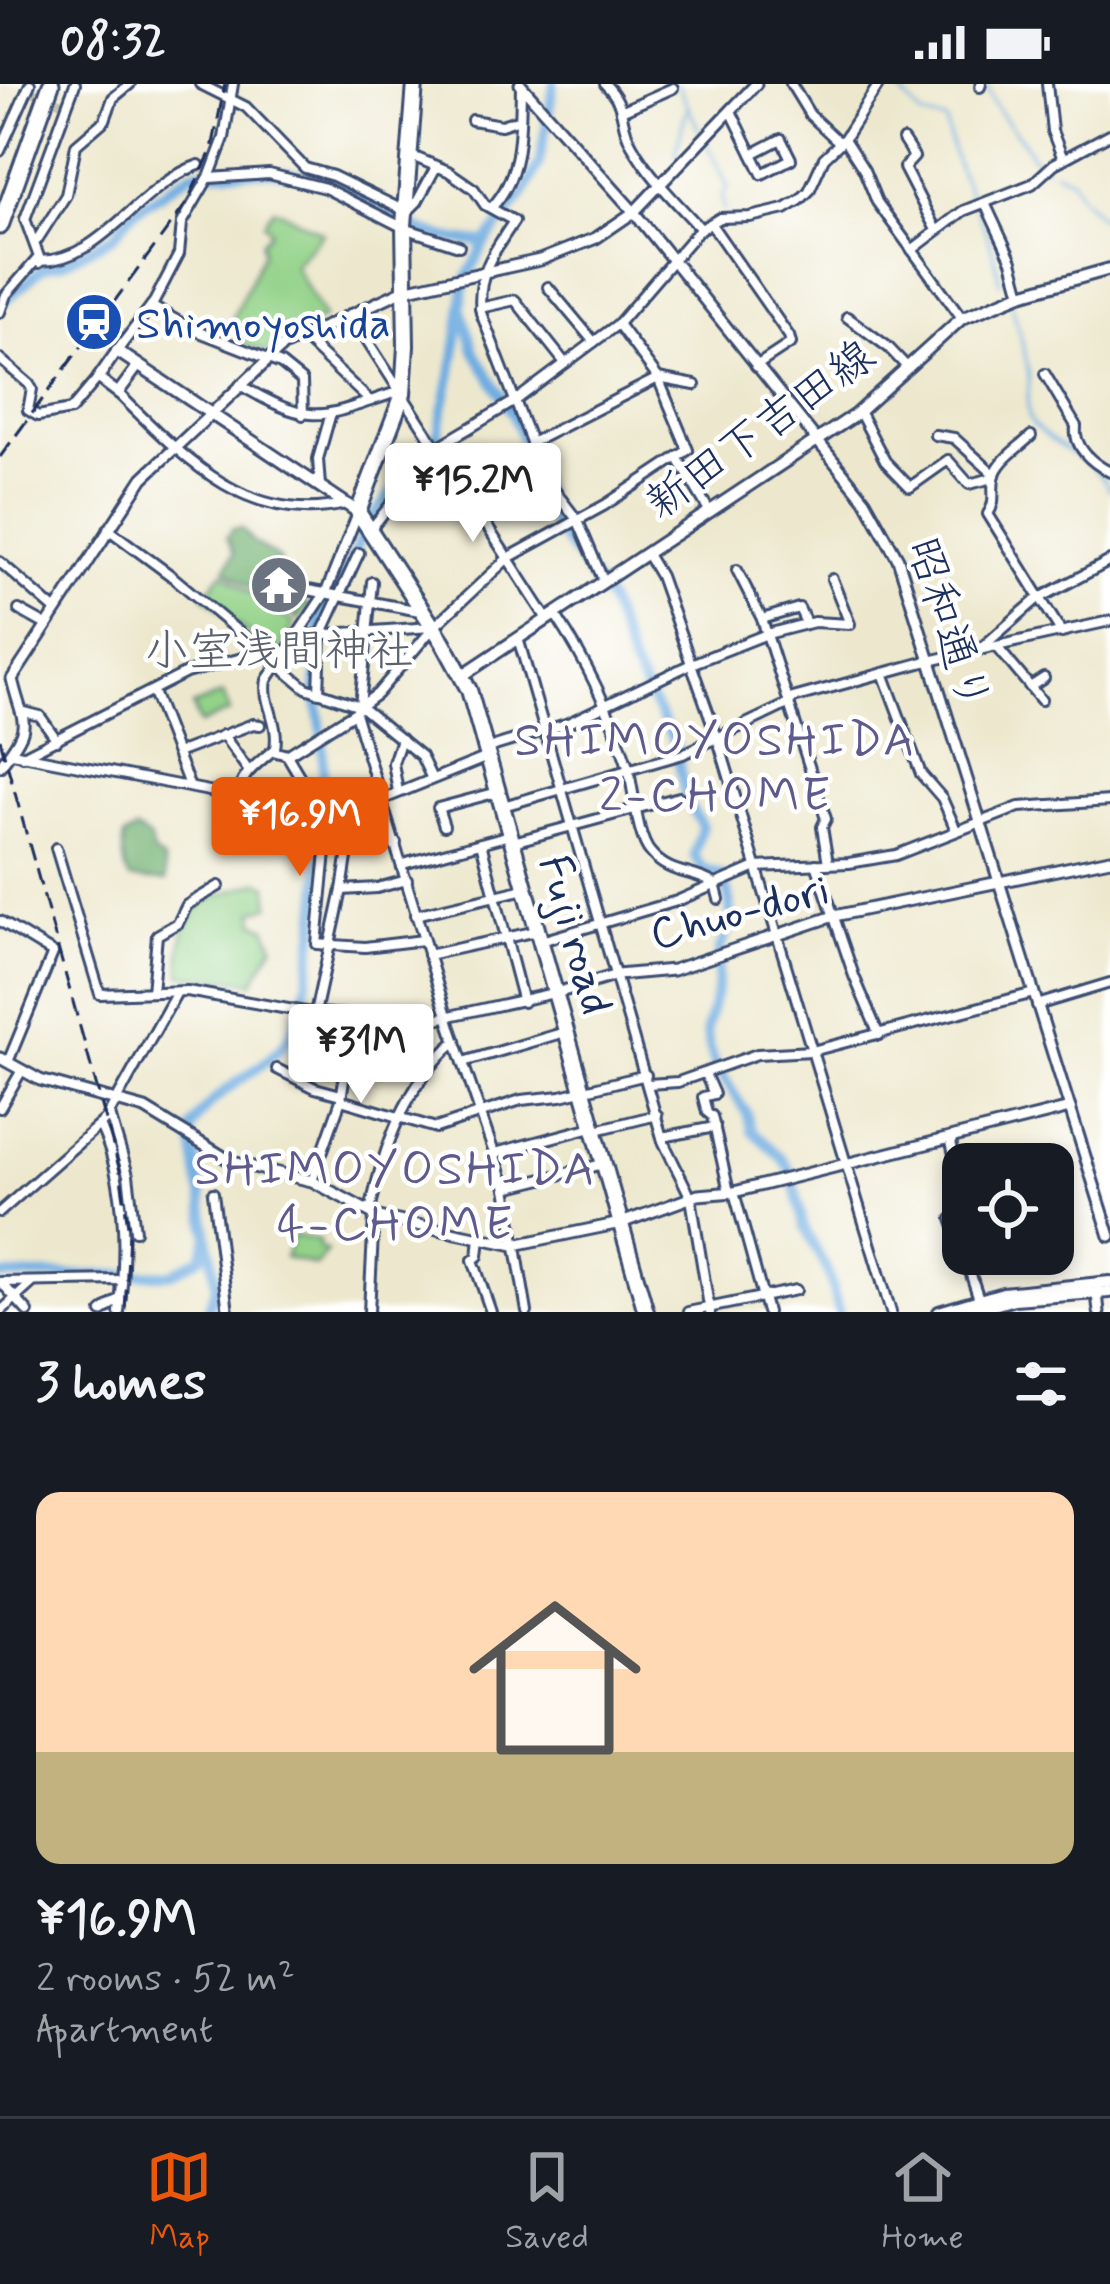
<!DOCTYPE html>
<html lang="en">
<head>
<meta charset="utf-8">
<style>
	:root { --surface:#171b24; --page:#242831; --text:#f1f3f6; --muted:#9ea1a6; --line:#363941; --accent:#ea580c }
	body { margin:0; font-family:Mynerve,"Klee One",sans-serif; background:var(--page); color:var(--text); height:100vh; display:flex; flex-direction:column; font-size:45px; white-space:nowrap }
	* { box-sizing:border-box; margin:0 }
	p { font-size:39px; color:var(--muted) }
	.icon { flex:none; width:66px; height:66px; fill:none; stroke:currentColor; stroke-width:2; stroke-linecap:round; stroke-linejoin:round }
	.map { position:relative; height:1228px; overflow:hidden }
	.panel { display:flex; flex-direction:column; background:var(--surface); flex:1 }
	.panel>* { flex:none }
	.controls { position:absolute; left:942px; top:1059px; display:grid; gap:24px }
	.controls a { display:grid; place-items:center; width:132px; height:132px; border-radius:24px; background:var(--surface); box-shadow:0 6px 18px #0003; font-size:60px }
	.price { position:absolute; translate:-50% -102px; padding:0 27px; border-radius:12px; background:#fff; color:#222; font-size:39px; line-height:78px; filter:drop-shadow(0 3px 6px #0008) }
	.price::after { content:''; position:absolute; left:50%; top:72px; width:36px; height:27px; margin-left:-18px; background:inherit; clip-path:polygon(0 0,100% 0,50% 100%) }
	.price.selected { background:var(--accent); color:#fff }
	ul { padding:0; list-style:none }
	li { display:grid; align-content:center; gap:24px; height:636px; padding:0 36px }
	li span { display:grid; place-items:center; height:372px; border-radius:24px; color:#555 }
	li>.icon { margin-inline-start:auto }
	span .icon { width:216px; height:216px; fill:#fffc; stroke-width:1 }
	li b { font-size:51px }
	h2 { display:flex; justify-content:space-between; align-items:center; height:144px; padding:0 36px; font-size:51px }
	.status { display:flex; justify-content:space-between; align-items:center; height:84px; padding:0 60px; background:var(--surface); direction:ltr }
	.status svg { height:33px; fill:currentColor }
	.dock { display:flex; justify-content:space-around; align-items:center; height:168px; border-top:3px solid var(--line); background:var(--surface); font-size:33px; color:var(--muted) }
	.dock a { display:grid; justify-items:center; gap:6px }
	.dock .selected { color:var(--accent) }
	.map>svg:first-child { display:block }
	.green { fill:#93d288; stroke:#578073; stroke-width:3 }
	.forest { fill:#76b474; stroke:#487269; stroke-width:3 }
	.water { fill:#6fade1; stroke:#456ea0; stroke-width:3 }
	.lines { fill:none; stroke-linecap:round; stroke-linejoin:round }
	.stream { stroke:#6fade1; stroke-width:3 }
	.river { stroke:#6fade1; stroke-width:10 }
	.minor-tunnel { stroke:#c3c3b7; stroke-width:8; stroke-dasharray:8 4; stroke-linecap:butt }
	.minor-casing { stroke:#3a4b6f; stroke-width:14 }
	.tertiary-casing { stroke:#3a4b6f; stroke-width:15 }
	.secondary-casing { stroke:#3a4b6f; stroke-width:16 }
	.trunk-casing { stroke:#3a4b6f; stroke-width:20 }
	.motorway-casing { stroke:#3a4b6f; stroke-width:21 }
	.minor { stroke:#fff; stroke-width:8 }
	.tertiary { stroke:#fff; stroke-width:9 }
	.secondary { stroke:#fff; stroke-width:10 }
	.trunk { stroke:#fff; stroke-width:14 }
	.motorway { stroke:#fff; stroke-width:15 }
	.rail { stroke:#1b2f5e; stroke-width:3; stroke-dasharray:18 9; stroke-linecap:butt }
	.labels { text-anchor:middle; stroke-width:9; stroke-linejoin:round; paint-order:stroke }
	.transit-label { font-size:45px; fill:#164399; stroke:#fff; text-anchor:start }
	.street-label { font-size:45px; fill:#1b2f5e; stroke:#fff }
	.worship-label { font-size:45px; fill:#5b616d; stroke:#fff }
	.neighbourhood-label { font-size:48px; letter-spacing:3px; fill:#5f5a8e; stroke:#fff }
</style>
</head>
<body>
<div class="status"><b>08:32</b><svg viewBox="0 0 49 12"><path d="M0 12V9h3v3zM5 12V6h3v6zM10 12V3h3v9zM15 12V0h3v12zM26 1h20v11H26zM47 4h2v5h-2z"/></svg></div>
<div class="map">
<svg width="1110" height="1228" viewBox="0 0 1110 1228">
	<rect width="100%" height="100%" fill="#fff"/>
	<filter id="ink" filterUnits="userSpaceOnUse"><feTurbulence type="fractalNoise" baseFrequency=".00833" numOctaves="2"/><feDisplacementMap in="SourceGraphic" scale="24" xChannelSelector="R" yChannelSelector="G"/><feConvolveMatrix kernelMatrix="1 2 1 2 8 2 1 2 1" color-interpolation-filters="sRGB"/></filter>
	<filter id="wash" filterUnits="userSpaceOnUse"><feTurbulence type="fractalNoise" baseFrequency=".004" numOctaves="4" result="noise"/><feDisplacementMap in="SourceGraphic" scale="48" xChannelSelector="R" yChannelSelector="G"/><feGaussianBlur stdDeviation="2.7" result="paint"/><feColorMatrix in="noise" values="0 0 0 0 0 0 0 0 0 0 0 0 0 0 0 0 0 1.4 0 .05"/><feComposite in="paint" operator="in"/></filter>
	<g filter="url(#wash)">
		<rect width="100%" height="100%" fill="#ede8cd"/>
		<g class="green">
			<polygon points="274,124 323,149 294,181 324,234 265,268 235,257 238,248 229,242 263,169 261,159 271,147 264,139"/>
			<polygon points="222,489 295,540 275,573 204,512"/>
			<polygon points="223,610 230,628 200,640 193,622"/>
			<path d="M259 798 268 801 270 822 254 827 255 838 266 843 274 861 253 898 181 891C177 822 200 816 259 798Z"/>
			<polygon points="294,1151 319,1157 319,1164 327,1167 316,1182 285,1173"/>
		</g>
		<g class="forest">
			<polygon points="242,444 252,457 280,476 277,486 262,499 263,504 283,519 305,518 309,522 299,535 225,486 234,469 227,453 233,445"/>
			<path d="M136 746 150 755 153 769 164 777 166 797 130 795C124 788 122 761 124 753Z"/>
		</g>
		<polygon class="water" points="226,715 256,736 256,739 247,745 227,746 219,735 225,729"/>
		<g class="lines">
			<g class="stream">
				<polyline points="677,0 701,50"/>
				<path d="M894 0 922 32 946 37C954 95 993 143 1000 199"/>
				<path d="M986 0C993 24 1004 34 1019 52 1029 64 1029 74 1045 83"/>
				<polyline points="708,61 728,103 722,112 724,126"/>
				<path d="M679 75 676 68C680 53 682 37 689 22"/>
				<polyline points="1054,87 1073,96 1080,111 1110,143"/>
				<path d="M1012 221C1018 245 1027 270 1029 294 1030 309 1023 328 1033 340 1056 366 1094 374 1110 406"/>
			</g>
			<g class="river">
				<path d="M0 217 9 214 43 184 63 179 113 153 132 129 193 88 202 87C255 91 286 80 340 102 354 108 366 119 379 127 410 144 450 159 486 158"/>
				<polyline points="462,225 474,267 512,330 542,401 553,442 608,516 632,581 675,659 686,716 702,742 694,771 703,785 721,791 729,810 731,839 719,867 717,905 706,946 713,977 747,1030 752,1047 781,1073 792,1089 804,1143 827,1186 839,1228"/>
				<polyline points="316,605 319,533 349,481 366,441 438,349 455,272 465,198 486,158 524,110 539,79 554,0"/>
				<polyline points="316,610 321,644"/>
				<polyline points="0,1192 171,1190 201,1173 207,1155"/>
				<path d="M207 1228 216 1201 191 1047C209 1006 256 993 284 960 321 915 326 714 322 652"/>
			</g>
		</g>
	</g>
	<g filter="url(#ink)">
		<g class="lines">
			<polyline class="minor-tunnel" points="32,8 65,20"/>
			<defs>
				<g id="minor">
					<polyline points="200,0 246,23 305,84 333,92 407,128 417,118 436,83"/>
					<path d="M605 0C629 24 617 35 632 61 649 92 677 119 701 145"/>
					<polyline points="791,0 810,31 840,59"/>
					<polyline points="1047,0 1052,47 1063,75"/>
					<polyline points="980,3 981,0"/>
					<polyline points="621,27 673,4"/>
					<polyline points="731,27 762,90 791,75 781,55 752,70"/>
					<polyline points="472,36 501,41 520,35"/>
					<polyline points="844,55 864,86 877,118 962,234"/>
					<polyline points="903,56 914,73 904,84 936,146"/>
					<polyline points="0,67 30,0"/>
					<path d="M412 72 448 87 474 105 485 121 514 137C494 167 476 191 481 229L545 394 578 437 604 498"/>
					<polyline points="210,94 269,90 325,104 404,144 459,162"/>
					<polyline points="985,119 1012,177 1021,210"/>
					<path d="M492 123C523 90 520 45 521 1"/>
					<polyline points="711,140 789,252 791,259 756,282"/>
					<polyline points="37,156 66,111 76,61 105,36 113,14 130,0"/>
					<polyline points="912,166 963,127 1032,100 1054,80 1110,50"/>
					<path d="M39 179 37 177C102 179 138 101 199 81"/>
					<polyline points="548,203 594,258"/>
					<polyline points="151,222 194,246 281,280 302,297 303,331"/>
					<polyline points="480,224 515,216 565,279"/>
					<polyline points="0,228 6,211 39,173 25,135 75,0"/>
					<polyline points="350,230 547,535"/>
					<polyline points="847,233 888,263 906,282"/>
					<polyline points="302,253 370,317"/>
					<polyline points="117,267 154,218 179,170 182,139 210,91 224,54 233,0"/>
					<polyline points="0,275 29,300 32,305 28,326 38,332 71,326 98,294"/>
					<path d="M1045 290 1076 342C1073 363 1092 379 1110 388"/>
					<path d="M240 301C316 345 320 333 400 307"/>
					<path d="M118 309C181 371 246 443 345 420"/>
					<polyline points="859,327 885,377 910,403 948,376 969,400 993,394"/>
					<polyline points="935,351 954,354 995,391"/>
					<path d="M1031 352C1020 363 1001 374 995 390 990 406 998 415 988 430L1062 549"/>
					<polyline points="531,359 658,294 695,301"/>
					<polyline points="677,373 710,428"/>
					<polyline points="320,402 318,375 331,329"/>
					<polyline points="108,445 173,493 306,604 360,622 421,672 432,695"/>
					<polyline points="370,446 436,364 515,317 618,240 698,147 720,134 750,133 785,125 800,116 809,107 824,74 844,55 879,0"/>
					<polyline points="647,470 660,492 718,656 891,1228"/>
					<polyline points="0,478 55,526"/>
					<polyline points="737,486 762,535 826,735 822,743 828,779"/>
					<polyline points="372,498 360,622 355,629 448,935 506,1104 527,1228"/>
					<polyline points="292,503 420,527"/>
					<polyline points="19,526 46,541"/>
					<path d="M555 530C586 577 610 626 627 680 634 702 636 753 651 769 669 791 692 786 715 800L719 815"/>
					<polyline points="762,535 799,524 806,539"/>
					<polyline points="298,552 432,543"/>
					<polyline points="518,554 663,1057 691,1114 710,1228"/>
					<polyline points="998,564 1041,616"/>
					<polyline points="979,566 1036,516 1110,477"/>
					<polyline points="883,589 921,690 942,714 956,746"/>
					<polyline points="1030,603 1044,594"/>
					<polyline points="153,608 189,701"/>
					<polyline points="319,609 321,551 359,469"/>
					<polyline points="362,621 377,610 434,543 508,474 605,421 688,366 658,294 618,240"/>
					<polyline points="24,628 40,632 57,656"/>
					<polyline points="223,651 248,686"/>
					<polyline points="488,664 566,640 691,580 767,550 814,538 850,540 832,495"/>
					<polyline points="273,667 287,671 354,629"/>
					<polyline points="12,669 214,708 240,717 270,746 329,737 490,672"/>
					<polyline points="177,669 253,640 260,641"/>
					<polyline points="287,671 300,693 312,739"/>
					<polyline points="23,672 186,589 261,569"/>
					<polyline points="398,708 393,679 401,655"/>
					<path d="M239 716C238 689 258 681 275 664 280 638 262 618 267 596L326 508 357 431"/>
					<polyline points="503,722 683,670 788,620 793,614 920,579 1110,537"/>
					<polyline points="329,737 317,860 365,863 423,856"/>
					<polyline points="444,742 438,724 498,708"/>
					<polyline points="513,758 679,713"/>
					<polyline points="481,759 523,918"/>
					<polyline points="349,762 363,765 396,759"/>
					<polyline points="56,764 100,910 187,907 305,928 427,937 554,909"/>
					<polyline points="403,780 510,751"/>
					<polyline points="816,780 854,892 879,951"/>
					<polyline points="342,806 377,804 407,796"/>
					<polyline points="415,831 525,805"/>
					<polyline points="0,837 53,869 8,978"/>
					<polyline points="541,857 677,817 756,783 849,779 896,771 1019,723 1110,717"/>
					<polyline points="428,871 537,847"/>
					<polyline points="152,908 157,851 178,839 187,821 219,802"/>
					<polyline points="1037,921 1110,899"/>
					<polyline points="315,929 342,806 354,728"/>
					<polyline points="463,978 565,948"/>
					<polyline points="277,985 315,1004 341,1011"/>
					<polyline points="705,990 714,1010 703,1013 707,1028 712,1032 729,1108"/>
					<polyline points="648,1000 678,998 757,970 812,967 1034,909"/>
					<polyline points="341,1016 436,1044 521,1016 561,1012 646,991"/>
					<polyline points="0,1024 22,986"/>
					<polyline points="110,1031 128,1091 135,1147"/>
					<path d="M100 1041C126 1098 127 1167 119 1228"/>
					<polyline points="596,1046 657,1031"/>
					<polyline points="662,1053 715,1043"/>
					<polyline points="950,1054 961,1100"/>
					<polyline points="495,1069 592,1043"/>
					<polyline points="312,1097 341,1016 353,932"/>
					<polyline points="506,1104 603,1080"/>
					<polyline points="734,1108 767,1228"/>
					<polyline points="213,1109 228,1228"/>
					<polyline points="0,1128 106,1035 177,908"/>
					<path d="M370 1128C383 1064 405 1001 456 957"/>
					<polyline points="952,1135 963,1166"/>
					<polyline points="480,1154 478,1172 473,1176 491,1228"/>
					<polyline points="964,1170 979,1215"/>
					<polyline points="0,1198 122,1196"/>
					<polyline points="1,1198 28,1228"/>
					<polyline points="0,1228 33,1198"/>
					<polyline points="102,1228 119,1215"/>
					<polyline points="369,1228 374,1131"/>
					<polyline points="688,1228 796,1206"/>
				</g>
				<g id="tertiary">
					<polyline points="520,0 634,128 865,416 898,475 1110,1152"/>
					<polyline points="117,267 98,294 118,309 138,282"/>
					<path d="M0 682C35 638 23 642 12 595L143 394 283 262 404 206 540 176 596 154 634 128 756 0"/>
					<polyline points="556,909 617,891 673,886 834,832 1110,775"/>
					<polyline points="0,974 40,996 145,1025 232,1078 312,1097 379,1133 514,1161 621,1139 698,1111 734,1108 1070,1024"/>
					<polyline points="1097,1209 1099,1228"/>
				</g>
				<g id="secondary">
					<polyline points="117,267 358,428"/>
					<polyline points="463,591 855,331 962,234 1021,210 1110,185"/>
					<polyline points="939,1228 1003,1209 1110,1198"/>
					<polyline points="970,1228 1014,1215 1110,1208"/>
				</g>
				<polyline id="trunk" points="415,0 404,141 406,262 403,310 358,428 443,558 469,606 646,1228"/>
				<polyline id="motorway" points="0,142 51,0"/>
			</defs>
			<use href="#minor" class="minor-casing"/>
			<use href="#tertiary" class="tertiary-casing"/>
			<use href="#secondary" class="secondary-casing"/>
			<use href="#trunk" class="trunk-casing"/>
			<use href="#motorway" class="motorway-casing"/>
			<use href="#minor" class="minor"/>
			<use href="#tertiary" class="tertiary"/>
			<use href="#secondary" class="secondary"/>
			<use href="#trunk" class="trunk"/>
			<use href="#motorway" class="motorway"/>
			<g class="rail">
				<polyline points="0,373 186,120 212,65 225,0"/>
				<polyline points="0,655 120,1087 129,1149 125,1228"/>
			</g>
		</g>
	</g>
	<defs>
		<symbol id="station-disc" viewBox="-11 -11 22 22"><circle r="9.5" fill="#1a4fb4" stroke="#fff"/><path d="M-3-6H3Q5-6 5-4V2Q5 4 3 4L4.5 6H3L1.5 4h-3L-3 6H-4.5L-3 4Q-5 4-5 2V-4Q-5-6-3-6ZM-3.5-4v3h7v-3ZM-3.5 1v1.5H-2V1ZM2 1v1.5H3.5V1Z" fill="#fff"/></symbol>
		<symbol id="temple-disc" viewBox="-11 -11 22 22"><circle r="9.5" fill="#6b7280" stroke="#fff"/><path d="M0-6L5-2H3V0L6.5 2.5H4V6H1.5V3h-3V6H-4V2.5H-6.5L-3 0V-2H-5Z" fill="#fff"/></symbol>
	</defs>
	<g fill-rule="evenodd">
		<use href="#station-disc" x="61" y="205" width="66" height="66"/>
		<use href="#temple-disc" x="246" y="468" width="66" height="66"/>
	</g>
	<g class="labels">
		<g class="transit-label">
			<text x="136" y="254">Shimoyoshida</text>
		</g>
		<g class="street-label">
			<text transform="translate(759 344) rotate(-36)" y="16">新田下吉田線</text>
			<text transform="translate(950 540) rotate(72)" y="16">昭和通り</text>
			<text transform="translate(739 826) rotate(-15)" y="16">Chuo-dori</text>
			<text transform="translate(577 850) rotate(74)" y="16">Fuji road</text>
		</g>
		<g class="worship-label">
			<text x="279" y="581">小室浅間神社</text>
		</g>
		<g class="neighbourhood-label">
			<text x="716" y="671">SHIMOYOSHIDA<tspan x="716" dy="55">2-CHOME</tspan></text>
			<text x="396" y="1100">SHIMOYOSHIDA<tspan x="396" dy="55">4-CHOME</tspan></text>
		</g>
	</g>
</svg>
<div class="controls">
<a><svg class="icon" aria-label="locate" viewBox="0 0 24 24"><circle cx="12" cy="12" r="6"/><path d="M12 2v4M12 18v4M2 12h4M18 12h4"/></svg></a>
</div>
<b class="price" style="left:473px;top:461px">¥15.2M</b>
<b class="price selected" style="left:300px;top:795px">¥16.9M</b>
<b class="price" style="left:361px;top:1022px">¥31M</b>
</div>
<section class="panel">
<h2>3 homes<svg class="icon" aria-label="filters" viewBox="0 0 24 24"><path d="M4 7h16M4 17h16"/><circle cx="9" cy="7" r="2"/><circle cx="15" cy="17" r="2"/></svg></h2>
<ul>
<li><span style="background:linear-gradient(#ffd9b3 70%,#c2b280 0)"><svg class="icon" aria-label="home" viewBox="0 0 24 24"><path d="M3 11l9-7 9 7M6 9v11h12V9"/></svg></span><div><b>¥16.9M</b><p>2 rooms · 52 m²</p><p>Apartment</p></div></li>
</ul>
</section>
<nav class="dock">
<a class="selected"><svg class="icon" aria-label="map" viewBox="0 0 24 24"><path d="M3 6l6-2 6 2 6-2v14l-6 2-6-2-6 2zM9 4v14M15 6v14"/></svg>Map</a>
<a><svg class="icon" aria-label="saved" viewBox="0 0 24 24"><path d="M7 4h10v16l-5-4-5 4z"/></svg>Saved</a>
<a><svg class="icon" aria-label="home" viewBox="0 0 24 24"><path d="M3 11l9-7 9 7M6 9v11h12V9"/></svg>Home</a>
</nav>
</body>
</html>
